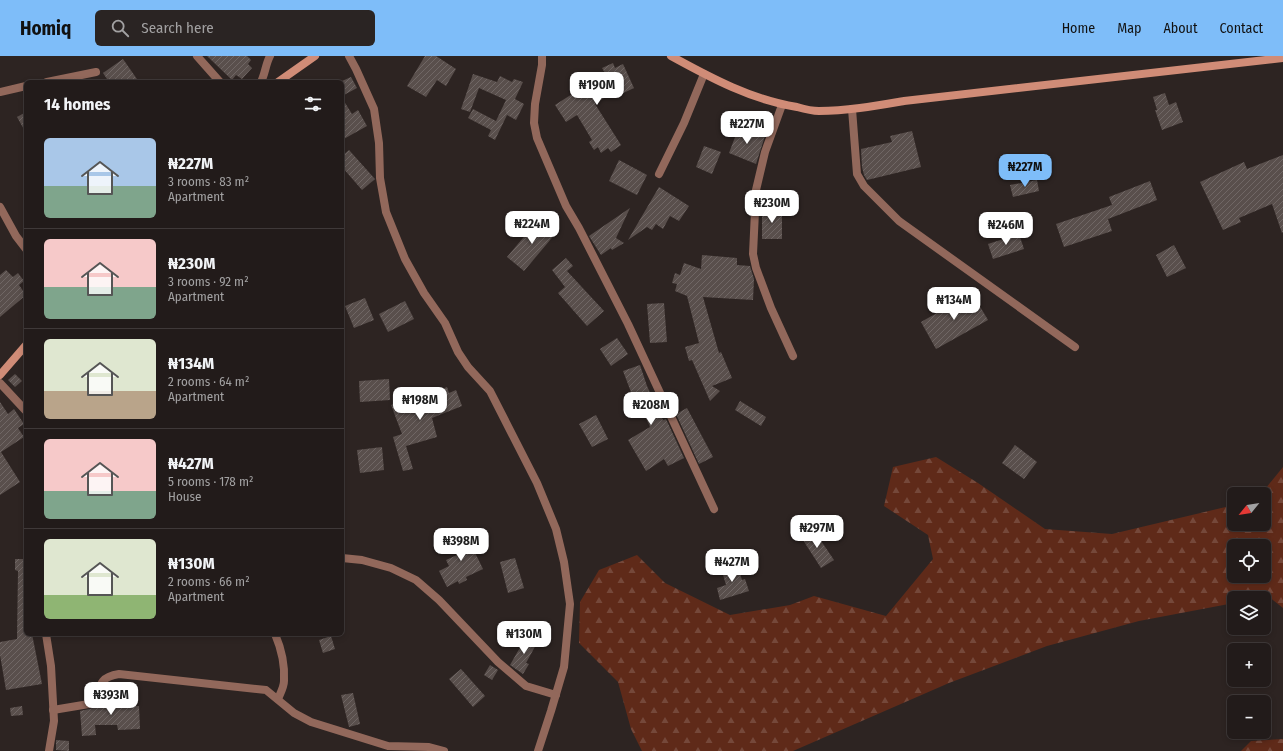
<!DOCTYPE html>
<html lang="en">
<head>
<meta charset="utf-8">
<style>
	:root { --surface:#221b1a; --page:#2a2423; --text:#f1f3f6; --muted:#a2a1a2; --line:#3f3939; --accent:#7ebdf9 }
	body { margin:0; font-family:"Fira Sans Condensed",sans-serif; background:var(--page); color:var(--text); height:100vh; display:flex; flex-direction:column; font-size:15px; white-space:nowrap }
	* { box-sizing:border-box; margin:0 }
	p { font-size:13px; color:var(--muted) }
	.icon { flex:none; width:22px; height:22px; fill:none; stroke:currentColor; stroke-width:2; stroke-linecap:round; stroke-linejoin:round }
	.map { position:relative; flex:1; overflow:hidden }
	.sheet { position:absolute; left:24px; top:24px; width:320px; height:556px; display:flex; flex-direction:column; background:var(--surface); border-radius:6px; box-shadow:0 2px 6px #0003,0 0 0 1px var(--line) }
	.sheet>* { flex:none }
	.needle { width:26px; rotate:240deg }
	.buttons { position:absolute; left:1227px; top:431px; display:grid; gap:8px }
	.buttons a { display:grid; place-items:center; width:44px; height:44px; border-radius:6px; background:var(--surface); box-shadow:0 2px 6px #0003,0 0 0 1px var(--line); font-size:20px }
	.price { position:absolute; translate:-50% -34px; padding:0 9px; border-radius:8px; background:#fff; color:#222; font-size:13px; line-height:26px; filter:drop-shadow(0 1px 2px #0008) }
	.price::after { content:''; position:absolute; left:50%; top:24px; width:12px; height:9px; margin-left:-6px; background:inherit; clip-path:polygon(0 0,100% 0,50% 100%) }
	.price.current { background:var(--accent); color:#111 }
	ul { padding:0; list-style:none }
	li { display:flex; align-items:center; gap:12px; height:100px; padding:0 20px }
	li+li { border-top:1px solid var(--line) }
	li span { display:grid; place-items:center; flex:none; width:112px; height:80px; border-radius:6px; color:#555 }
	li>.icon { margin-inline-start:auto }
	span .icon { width:48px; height:48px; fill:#fffc; stroke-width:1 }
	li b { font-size:17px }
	h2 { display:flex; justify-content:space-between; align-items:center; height:48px; padding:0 20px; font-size:17px }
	header { display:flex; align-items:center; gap:24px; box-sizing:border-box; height:56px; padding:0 20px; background:var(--accent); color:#111 }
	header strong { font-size:19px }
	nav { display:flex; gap:22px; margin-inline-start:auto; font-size:14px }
	.search { width:280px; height:36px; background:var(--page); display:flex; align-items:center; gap:10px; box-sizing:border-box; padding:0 14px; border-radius:6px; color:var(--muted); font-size:15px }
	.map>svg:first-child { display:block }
	.forest { fill:url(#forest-firs); fill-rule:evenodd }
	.building { fill:url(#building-hatch) }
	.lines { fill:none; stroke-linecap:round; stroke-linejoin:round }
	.street { stroke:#92685b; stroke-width:8 }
	.secondary { stroke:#d08c77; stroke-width:8 }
</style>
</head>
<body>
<header>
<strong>Homiq</strong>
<div class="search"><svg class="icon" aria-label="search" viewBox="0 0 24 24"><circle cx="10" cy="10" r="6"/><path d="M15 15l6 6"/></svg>Search here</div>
<nav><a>Home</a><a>Map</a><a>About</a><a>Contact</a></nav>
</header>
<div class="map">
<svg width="1283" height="695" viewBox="0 0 1283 695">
	<defs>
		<pattern id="forest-firs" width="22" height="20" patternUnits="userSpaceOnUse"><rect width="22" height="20" fill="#5f2a19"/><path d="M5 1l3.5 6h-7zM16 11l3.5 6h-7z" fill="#75483a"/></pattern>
		<pattern id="building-hatch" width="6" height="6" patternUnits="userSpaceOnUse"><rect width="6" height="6" fill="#594f4c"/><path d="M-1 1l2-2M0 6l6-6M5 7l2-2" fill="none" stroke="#706765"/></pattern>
	</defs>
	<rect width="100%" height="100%" fill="#2d2422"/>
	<g class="forest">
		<path d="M936 401 978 427 1045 473 1112 478 1234 449V468H1264V438H1261L1283 411V552L1269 541 1234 542V547L1139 565 1047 590 949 627 793 695H642L631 673 618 626 579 587 580 546 599 514 637 499 665 527 730 559 790 549 814 540 886 560 933 503 928 479 884 450 893 411ZM1234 490H1264V520H1234Z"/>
		<polygon points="1283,683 1283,695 1241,695 1251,685"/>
	</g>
	<g class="building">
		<polygon points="207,0 247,0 251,4 248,8 252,12 242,23 236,19 232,24"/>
		<polygon points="425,0 436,0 456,13 446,30 437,24 426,41 407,30"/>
		<polygon points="123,3 139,26 109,26 103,17"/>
		<polygon points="613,7 615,12 623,8 634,32 615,41 613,36 595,48 621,89 611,96 608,92 601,97 598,91 594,94 589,86 592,84 577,59 566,66 555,49 605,17 602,12"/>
		<polygon points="473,18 497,26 500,20 512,26 514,23 523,26 515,43 524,48 516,64 507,59 495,84 488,80 491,74 468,62 473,53 496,65 506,44 479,32 470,56 461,53"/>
		<polygon points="351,21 357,32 342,40 342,25"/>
		<polygon points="1165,37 1169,49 1176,46 1183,66 1162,74 1155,54 1157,54 1153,41"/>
		<polygon points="342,42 352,58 358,54 367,70 342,84"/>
		<polygon points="26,56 26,77 17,61"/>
		<polygon points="740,68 750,72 749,75 765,80 756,108 729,97"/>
		<polygon points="912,75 921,111 867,124 864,119 862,111 861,93 892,86 890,80"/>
		<polygon points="704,90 721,96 712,118 696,111"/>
		<polygon points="349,94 375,123 362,134 342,111 342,100"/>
		<polygon points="1283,99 1283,176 1282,177 1272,148 1239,162 1241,166 1223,174 1200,126 1244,106 1247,113"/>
		<polygon points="619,104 647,119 637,139 609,125"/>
		<polygon points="1037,124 1039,135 1013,141 1010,129"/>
		<polygon points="1150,125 1157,144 1108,163 1112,175 1064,191 1056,168 1112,149 1109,141"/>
		<polygon points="659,131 689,150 679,165 670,160 663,173 656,168 652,174 647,171 628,184"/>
		<polygon points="630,152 616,182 624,187 612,194 611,192 601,199 589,180"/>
		<rect x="762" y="153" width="20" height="30"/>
		<polygon points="539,163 556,177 524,215 507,201"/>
		<polygon points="1019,178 1024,193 993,203 988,188"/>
		<polygon points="1174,189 1186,212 1167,221 1156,199"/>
		<polygon points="702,199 737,202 737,209 750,210 754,223 753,244 703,241 719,297 721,296 732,322 712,330 720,335 710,345 692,304 689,305 685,291 699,287 687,240 675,235 677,228 672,227 675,217 680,219 684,207 701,213"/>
		<polygon points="566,202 573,210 567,215 604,255 587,270 558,237 565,231 552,214"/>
		<polygon points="6,214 13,221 18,217 24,225 19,229 26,239 0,261 0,219"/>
		<polygon points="972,237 988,264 936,293 921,266"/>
		<polygon points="365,242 374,264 354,272 345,250"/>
		<polygon points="405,245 414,263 388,276 379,258"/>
		<polygon points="664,247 667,286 650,287 647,248"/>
		<polygon points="617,282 628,298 611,310 600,293"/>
		<polygon points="640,309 647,330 663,364 666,363 684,402 668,410 664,403 646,415 628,384 650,371 640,350 637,352 623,315"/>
		<polygon points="15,318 22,325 15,331 8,324"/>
		<polygon points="389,323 390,344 360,346 359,325"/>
		<polygon points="447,331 449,337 456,334 462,350 432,362 437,381 406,390 413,413 403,415 393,381 402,378 391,349 416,339 419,348 439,341 437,335"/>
		<polygon points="740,345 766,361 761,370 735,354"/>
		<polygon points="0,346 8,358 14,353 24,368 18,372 24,381 1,396 20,426 0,439"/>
		<polygon points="687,352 713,401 699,408 676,358"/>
		<polygon points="596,359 608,383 592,391 579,368"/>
		<polygon points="1015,389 1037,406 1024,423 1002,407"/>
		<polygon points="382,391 384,414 360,417 357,394"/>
		<polygon points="813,473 834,504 821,512 801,481"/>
		<polygon points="466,478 483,513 466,521 467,524 459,528 458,525 447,531 439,515 449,510 446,504 457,499 450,486"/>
		<polygon points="515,502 524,532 508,537 500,506"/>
		<polygon points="15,503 26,503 26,578 32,578 42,628 6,634 0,599 0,586 17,583 18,515 15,514"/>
		<polygon points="737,508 742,524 745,523 749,535 720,544 717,532 726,529 721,512"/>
		<polygon points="331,580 335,593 323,597 319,584"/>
		<polygon points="526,581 537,587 526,607 529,608 523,618 510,609"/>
		<polygon points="490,609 498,614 492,624 484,619"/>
		<polygon points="461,613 485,640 473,651 449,623"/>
		<polygon points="353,637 360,668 349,671 341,639"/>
		<polygon points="102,641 115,641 115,645 133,644 134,650 139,650 140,673 118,674 117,669 95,669 96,679 82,680 80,655 98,651"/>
		<polygon points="22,650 23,659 11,660 10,652"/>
		<polygon points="56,684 69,685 69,695 56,694"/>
	</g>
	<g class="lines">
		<g class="street">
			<polyline points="197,0 220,26"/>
			<polyline points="349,0 356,13 374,53 379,87 380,122 386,156 405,203 424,237 445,267 458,296 468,311 490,335 537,427 556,473 564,506 570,548 564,611 551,655 538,695"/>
			<polyline points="542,0 542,9 535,48 534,67 537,82 566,150 579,172 628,268 714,453"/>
			<polyline points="47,26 96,16"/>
			<path d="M261 26C265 18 266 7 270 0"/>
			<polyline points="0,36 26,30"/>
			<polyline points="782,49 765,96 756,134 753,198 756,212 771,252 793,300"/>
			<polyline points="852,53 857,118 864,130 899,165 1075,291"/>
			<polyline points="659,118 684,67 704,18"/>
			<polyline points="0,151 16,180 26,193"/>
			<polyline points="0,327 26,355"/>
			<polyline points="342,502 362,504 391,512 416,524 439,544 498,606 526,630 556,639"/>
			<polyline points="46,578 51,610 54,665 49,695"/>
			<path d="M275 578C281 592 285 609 284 625 284 631 280 638 278 643"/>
			<path d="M53 654 95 647C100 630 99 621 119 618L266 634 294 657 311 666 388 690 429 691 444 695"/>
		</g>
		<g class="secondary">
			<path d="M671 0C711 22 752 44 797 51 804 53 812 55 819 55 847 55 875 50 904 45L1283 2"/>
			<polyline points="278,26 315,0"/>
			<polyline points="0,319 26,289"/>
		</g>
	</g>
</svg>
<div class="buttons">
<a><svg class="needle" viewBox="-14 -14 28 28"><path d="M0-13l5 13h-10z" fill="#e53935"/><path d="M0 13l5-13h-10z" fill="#a2a1a2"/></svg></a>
<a><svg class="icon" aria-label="locate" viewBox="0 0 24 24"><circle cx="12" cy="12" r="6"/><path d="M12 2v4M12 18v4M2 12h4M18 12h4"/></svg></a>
<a><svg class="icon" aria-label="layers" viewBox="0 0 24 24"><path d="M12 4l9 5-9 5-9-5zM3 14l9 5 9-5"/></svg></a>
<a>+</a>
<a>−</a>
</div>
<b class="price" style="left:597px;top:50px">₦190M</b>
<b class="price" style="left:747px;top:89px">₦227M</b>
<b class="price current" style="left:1025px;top:132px">₦227M</b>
<b class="price" style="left:772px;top:168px">₦230M</b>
<b class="price" style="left:532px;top:189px">₦224M</b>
<b class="price" style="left:1006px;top:190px">₦246M</b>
<b class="price" style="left:954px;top:265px">₦134M</b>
<b class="price" style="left:420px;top:365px">₦198M</b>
<b class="price" style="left:651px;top:370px">₦208M</b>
<b class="price" style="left:817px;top:493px">₦297M</b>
<b class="price" style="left:461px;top:506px">₦398M</b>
<b class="price" style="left:732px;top:527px">₦427M</b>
<b class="price" style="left:524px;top:599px">₦130M</b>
<b class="price" style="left:111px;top:660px">₦393M</b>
<section class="sheet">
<h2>14 homes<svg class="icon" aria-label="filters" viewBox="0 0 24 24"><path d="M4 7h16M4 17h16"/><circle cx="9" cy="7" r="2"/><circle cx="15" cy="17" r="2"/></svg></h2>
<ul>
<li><span style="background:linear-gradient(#a9c7e8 60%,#7fa58c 0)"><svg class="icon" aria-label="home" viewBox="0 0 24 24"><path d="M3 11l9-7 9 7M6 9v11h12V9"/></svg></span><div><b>₦227M</b><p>3 rooms · 83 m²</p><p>Apartment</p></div></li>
<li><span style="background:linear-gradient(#f6c9c9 60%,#7fa58c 0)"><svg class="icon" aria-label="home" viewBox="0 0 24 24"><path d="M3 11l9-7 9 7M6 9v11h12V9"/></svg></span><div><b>₦230M</b><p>3 rooms · 92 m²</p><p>Apartment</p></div></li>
<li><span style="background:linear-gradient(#dfe7d0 65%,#b9a48a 0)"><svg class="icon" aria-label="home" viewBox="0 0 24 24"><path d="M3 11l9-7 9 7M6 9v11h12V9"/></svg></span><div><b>₦134M</b><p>2 rooms · 64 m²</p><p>Apartment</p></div></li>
<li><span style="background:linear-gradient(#f6c9c9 65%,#7fa58c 0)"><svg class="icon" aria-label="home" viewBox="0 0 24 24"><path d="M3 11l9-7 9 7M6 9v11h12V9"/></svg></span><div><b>₦427M</b><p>5 rooms · 178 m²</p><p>House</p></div></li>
<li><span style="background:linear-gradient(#dfe7d0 70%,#8fb573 0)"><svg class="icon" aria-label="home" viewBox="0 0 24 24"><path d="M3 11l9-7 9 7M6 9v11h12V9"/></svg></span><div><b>₦130M</b><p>2 rooms · 66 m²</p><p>Apartment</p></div></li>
</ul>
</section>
</div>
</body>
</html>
